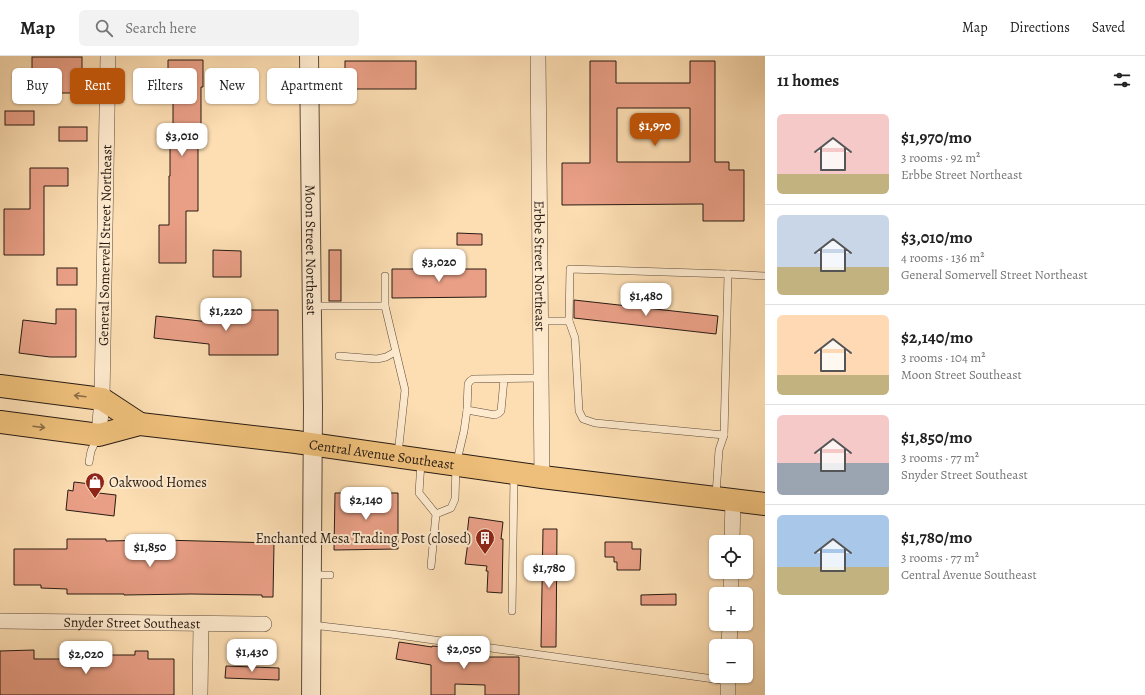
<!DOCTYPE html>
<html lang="en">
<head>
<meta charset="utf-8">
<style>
	:root { --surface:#fff; --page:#f2f2f2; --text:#222; --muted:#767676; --line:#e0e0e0; --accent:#b45309 }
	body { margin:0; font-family:Alegreya,serif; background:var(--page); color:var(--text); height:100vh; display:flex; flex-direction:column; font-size:15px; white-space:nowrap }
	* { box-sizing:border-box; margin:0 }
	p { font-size:13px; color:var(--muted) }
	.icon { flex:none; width:22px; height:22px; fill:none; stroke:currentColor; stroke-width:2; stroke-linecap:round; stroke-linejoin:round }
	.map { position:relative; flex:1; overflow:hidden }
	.sheet { display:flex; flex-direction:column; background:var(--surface); width:380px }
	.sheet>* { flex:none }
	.hud { position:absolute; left:12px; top:12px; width:380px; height:36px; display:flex; gap:8px }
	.tools { position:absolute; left:709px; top:479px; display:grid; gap:8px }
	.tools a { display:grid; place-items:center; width:44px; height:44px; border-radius:6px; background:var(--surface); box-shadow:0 1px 3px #0004; font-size:20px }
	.price { position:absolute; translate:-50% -34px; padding:0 9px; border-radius:8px; background:#fff; color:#222; font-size:13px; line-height:26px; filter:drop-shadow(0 1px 2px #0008) }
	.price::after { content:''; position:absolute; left:50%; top:24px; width:12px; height:9px; margin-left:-6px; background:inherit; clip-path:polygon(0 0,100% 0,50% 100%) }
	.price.on { background:var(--accent); color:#fff }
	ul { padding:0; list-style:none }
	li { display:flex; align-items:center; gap:12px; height:100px; padding:0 12px }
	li+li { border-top:1px solid var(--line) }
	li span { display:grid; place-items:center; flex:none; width:112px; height:80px; border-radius:6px; color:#555 }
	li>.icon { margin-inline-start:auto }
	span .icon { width:48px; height:48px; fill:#fffc; stroke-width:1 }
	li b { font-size:17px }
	h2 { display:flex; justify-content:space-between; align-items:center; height:48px; padding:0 12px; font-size:17px }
	.chip { padding:0 14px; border-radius:6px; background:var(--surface); box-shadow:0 1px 3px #0004; font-size:14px; line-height:36px }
	.chip.on { background:var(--accent); color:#fff }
	header { display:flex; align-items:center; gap:24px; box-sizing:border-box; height:56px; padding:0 20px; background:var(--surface); border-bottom:1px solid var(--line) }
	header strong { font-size:19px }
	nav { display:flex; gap:22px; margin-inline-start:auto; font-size:14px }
	.search { width:280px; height:36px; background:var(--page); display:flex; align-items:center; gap:10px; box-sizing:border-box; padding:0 14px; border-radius:6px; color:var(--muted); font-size:15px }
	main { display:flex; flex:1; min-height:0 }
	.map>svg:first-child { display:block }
	.building { fill:#e99f86; stroke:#281b13; fill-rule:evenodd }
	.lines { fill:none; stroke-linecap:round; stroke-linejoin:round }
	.service-casing { stroke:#5d4c3b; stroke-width:8 }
	.minor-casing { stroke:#5d4c3b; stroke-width:16 }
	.tertiary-casing { stroke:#5d4c3b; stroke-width:20 }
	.primary-casing { stroke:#281b13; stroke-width:24 }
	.service { stroke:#feeace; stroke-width:7 }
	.minor { stroke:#feeace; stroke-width:15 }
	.tertiary { stroke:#feeace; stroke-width:18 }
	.primary { stroke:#eebf7a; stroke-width:22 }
	.oneway { stroke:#8b6d46 }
	.labels { text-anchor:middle; stroke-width:4; stroke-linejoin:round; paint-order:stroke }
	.street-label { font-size:14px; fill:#281b13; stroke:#feeace }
	.poi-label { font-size:14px; fill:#281b13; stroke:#feeace; text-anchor:start }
</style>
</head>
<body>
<header>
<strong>Map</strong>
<div class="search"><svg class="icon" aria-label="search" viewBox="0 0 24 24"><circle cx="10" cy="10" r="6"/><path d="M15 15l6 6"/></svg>Search here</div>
<nav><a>Map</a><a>Directions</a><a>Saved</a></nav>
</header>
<main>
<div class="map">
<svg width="765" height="639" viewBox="0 0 765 639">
	<rect width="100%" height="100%" fill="#fddeb3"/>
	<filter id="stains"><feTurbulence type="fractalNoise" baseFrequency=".005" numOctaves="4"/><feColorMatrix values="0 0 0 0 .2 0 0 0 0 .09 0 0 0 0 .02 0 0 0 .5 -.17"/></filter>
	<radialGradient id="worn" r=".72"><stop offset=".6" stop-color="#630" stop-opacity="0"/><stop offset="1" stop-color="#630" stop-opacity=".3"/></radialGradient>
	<g class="building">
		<rect x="32" y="1" width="50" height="36"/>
		<polygon points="168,4 203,4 203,31 201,31 201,72 198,72 198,155 186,155 186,207 159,207 159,169 169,169 169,120 170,120 170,79 173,79 173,31 168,31"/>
		<rect x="345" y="5" width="71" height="28"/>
		<path d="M590 5H616V27H690V5H715V106H729V114H744V165H703V148L562 149V107H590ZM617 52H690V106H617Z"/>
		<rect x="5" y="55" width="29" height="14"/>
		<rect x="59" y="71" width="28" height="14"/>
		<polygon points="30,112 68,112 68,130 44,130 44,199 4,199 4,153 30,153"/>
		<polygon points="457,177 482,178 482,189 457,189"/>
		<polygon points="213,194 241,195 241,221 213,221"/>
		<rect x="329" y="194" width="12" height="51"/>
		<rect x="57" y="212" width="20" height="17"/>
		<polygon points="392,213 486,213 486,241 392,242"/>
		<polygon points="574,244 718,260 716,278 574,262"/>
		<polygon points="56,253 76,253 76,301 50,301 19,297 23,264 56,268"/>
		<polygon points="209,254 278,254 278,299 209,299 209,288 154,282 156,260 209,266"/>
		<polygon points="74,426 91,428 90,436 116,439 114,460 66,454 68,434 73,435"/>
		<polygon points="335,437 398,437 398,493 334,494"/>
		<polygon points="469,461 503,466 501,483 503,483 502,537 487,536 488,515 486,515 487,510 465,508 469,479 467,479"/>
		<polygon points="543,473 557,473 556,591 541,591"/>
		<polygon points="67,483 106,483 106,485 162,484 274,487 273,541 262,541 262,539 191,538 124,539 124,538 67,538 67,533 41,532 41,529 14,529 14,493 67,493"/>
		<polygon points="605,486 632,486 632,493 641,493 640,514 617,514 617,506 614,506 614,501 605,501"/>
		<polygon points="676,538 676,549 641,549 641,539"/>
		<polygon points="399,586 432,591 432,590 456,592 455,601 519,601 519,639 485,639 485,629 455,628 455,639 431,639 431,609 396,603"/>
		<polygon points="79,593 91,593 91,599 135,599 135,595 148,595 148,603 174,603 174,639 0,639 0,595 34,594 34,603 79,603"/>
		<polygon points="226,610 279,612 279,624 225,622"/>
	</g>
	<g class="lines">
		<defs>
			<g id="service">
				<polyline points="312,250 385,250 405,334 398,398"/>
				<polyline points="385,250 385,220"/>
				<polyline points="541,265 569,265 570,213 728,218"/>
				<polyline points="569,265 575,282 579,355 583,363 595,367 724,379"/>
				<polyline points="339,300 377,303 386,301 395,296"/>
				<polyline points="504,323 501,355 499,357 495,359 467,354 468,328 470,325 473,323 541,322"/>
				<polyline points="89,406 91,395 97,382"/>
				<polyline points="421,406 419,437 436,458 431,510"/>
				<polyline points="716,439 719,394 724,379 728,218 765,220"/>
				<polyline points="436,458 451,452 455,443 456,409 464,375 467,354"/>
				<polyline points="313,519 330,519"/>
				<polyline points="512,555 514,419"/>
				<polyline points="312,569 391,578 728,625"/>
			</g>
			<g id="minor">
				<path id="s1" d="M538 0 542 421"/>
				<path id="s2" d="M99 379 102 343 108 0"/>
				<polyline points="732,486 733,444"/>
				<polyline points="731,538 731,516"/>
				<path id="s3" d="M0 565 264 568"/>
				<polyline points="729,590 730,568"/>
				<polyline points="200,639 201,569"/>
				<polyline points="728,639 728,620"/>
			</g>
			<g id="tertiary">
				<path id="s4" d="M309 0 313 351 311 639"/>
			</g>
			<g id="primary">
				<polyline points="0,330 102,343 140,368"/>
				<path id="s5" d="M0 366 99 379 140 368 296 386 542 421 765 448"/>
			</g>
		</defs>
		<use href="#service" class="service-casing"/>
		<use href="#minor" class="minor-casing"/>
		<use href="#tertiary" class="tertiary-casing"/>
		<use href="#primary" class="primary-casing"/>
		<use href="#service" class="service"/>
		<use href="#minor" class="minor"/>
		<use href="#tertiary" class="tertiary"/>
		<use href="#primary" class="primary"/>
	</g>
	<defs><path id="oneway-shaft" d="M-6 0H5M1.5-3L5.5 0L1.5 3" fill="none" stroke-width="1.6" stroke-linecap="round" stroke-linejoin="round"/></defs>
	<g class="oneway">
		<use href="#oneway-shaft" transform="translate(80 340) rotate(-173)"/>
		<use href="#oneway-shaft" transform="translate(39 371) rotate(7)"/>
	</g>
	<defs>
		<symbol id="shop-pin" viewBox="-11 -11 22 30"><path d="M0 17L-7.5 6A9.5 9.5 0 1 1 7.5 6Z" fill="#8f2418" stroke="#feeace"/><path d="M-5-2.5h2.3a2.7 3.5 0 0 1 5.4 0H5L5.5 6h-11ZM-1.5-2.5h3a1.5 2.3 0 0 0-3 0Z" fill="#fff"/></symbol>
		<symbol id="building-pin" viewBox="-11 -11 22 30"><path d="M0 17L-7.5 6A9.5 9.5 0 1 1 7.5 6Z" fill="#8f2418" stroke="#feeace"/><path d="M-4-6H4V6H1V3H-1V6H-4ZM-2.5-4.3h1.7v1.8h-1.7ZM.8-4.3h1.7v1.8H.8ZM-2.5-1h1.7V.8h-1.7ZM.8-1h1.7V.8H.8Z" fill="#fff"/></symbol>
	</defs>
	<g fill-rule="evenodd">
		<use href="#shop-pin" x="84" y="415" width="22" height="30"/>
		<use href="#building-pin" x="474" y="471" width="22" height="30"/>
	</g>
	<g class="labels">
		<g class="street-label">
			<text dy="5" stroke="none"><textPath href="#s2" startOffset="190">General Somervell Street Northeast</textPath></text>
			<text dy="5" stroke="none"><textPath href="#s4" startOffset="194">Moon Street Northeast</textPath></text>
			<text dy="5" stroke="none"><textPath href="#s1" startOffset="210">Erbbe Street Northeast</textPath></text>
			<text dy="5" stroke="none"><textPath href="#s5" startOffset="386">Central Avenue Southeast</textPath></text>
			<text dy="5" stroke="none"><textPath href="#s3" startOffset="132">Snyder Street Southeast</textPath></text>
		</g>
		<g class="poi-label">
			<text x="109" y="431">Oakwood Homes</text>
			<text x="471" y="487" text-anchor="end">Enchanted Mesa Trading Post (closed)</text>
		</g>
	</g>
	<rect width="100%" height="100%" filter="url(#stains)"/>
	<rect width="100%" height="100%" fill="url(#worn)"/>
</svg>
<div class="tools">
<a><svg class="icon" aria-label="locate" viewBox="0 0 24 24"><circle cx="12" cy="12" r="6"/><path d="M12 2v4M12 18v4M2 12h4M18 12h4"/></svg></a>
<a>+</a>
<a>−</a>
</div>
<b class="price on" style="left:655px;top:91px">$1,970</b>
<b class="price" style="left:182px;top:101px">$3,010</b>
<b class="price" style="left:439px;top:227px">$3,020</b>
<b class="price" style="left:646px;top:261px">$1,480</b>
<b class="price" style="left:226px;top:276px">$1,220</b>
<b class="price" style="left:366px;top:465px">$2,140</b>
<b class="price" style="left:150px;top:512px">$1,850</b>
<b class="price" style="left:549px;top:533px">$1,780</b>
<b class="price" style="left:464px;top:614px">$2,050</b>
<b class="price" style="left:252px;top:617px">$1,430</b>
<b class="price" style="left:86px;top:619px">$2,020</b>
<div class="hud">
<a class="chip">Buy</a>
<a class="chip on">Rent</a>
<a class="chip">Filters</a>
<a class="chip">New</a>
<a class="chip">Apartment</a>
</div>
</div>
<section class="sheet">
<h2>11 homes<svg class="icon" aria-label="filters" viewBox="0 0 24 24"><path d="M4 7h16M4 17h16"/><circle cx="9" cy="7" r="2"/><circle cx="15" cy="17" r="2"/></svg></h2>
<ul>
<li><span style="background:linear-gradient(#f6c9c9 75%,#c2b280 0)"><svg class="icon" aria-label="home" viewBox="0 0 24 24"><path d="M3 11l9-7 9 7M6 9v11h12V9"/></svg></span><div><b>$1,970/mo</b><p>3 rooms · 92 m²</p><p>Erbbe Street Northeast</p></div></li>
<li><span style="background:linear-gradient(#c9d6e8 65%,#c2b280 0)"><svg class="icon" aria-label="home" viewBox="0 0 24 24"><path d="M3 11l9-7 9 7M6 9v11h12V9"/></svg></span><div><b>$3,010/mo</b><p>4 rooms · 136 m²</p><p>General Somervell Street Northeast</p></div></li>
<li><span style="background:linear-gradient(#ffd9b3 75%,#c2b280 0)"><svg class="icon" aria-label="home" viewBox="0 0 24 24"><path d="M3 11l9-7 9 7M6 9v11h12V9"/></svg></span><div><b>$2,140/mo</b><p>3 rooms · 104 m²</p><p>Moon Street Southeast</p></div></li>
<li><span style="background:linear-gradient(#f6c9c9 60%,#9aa5b1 0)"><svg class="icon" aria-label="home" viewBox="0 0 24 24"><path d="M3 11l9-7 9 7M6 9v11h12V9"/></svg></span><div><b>$1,850/mo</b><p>3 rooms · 77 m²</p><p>Snyder Street Southeast</p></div></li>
<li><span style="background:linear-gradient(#a9c7e8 65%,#c2b280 0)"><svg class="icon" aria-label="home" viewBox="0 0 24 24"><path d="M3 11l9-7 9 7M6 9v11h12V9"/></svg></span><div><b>$1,780/mo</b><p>3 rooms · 77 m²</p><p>Central Avenue Southeast</p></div></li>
</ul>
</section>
</main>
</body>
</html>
